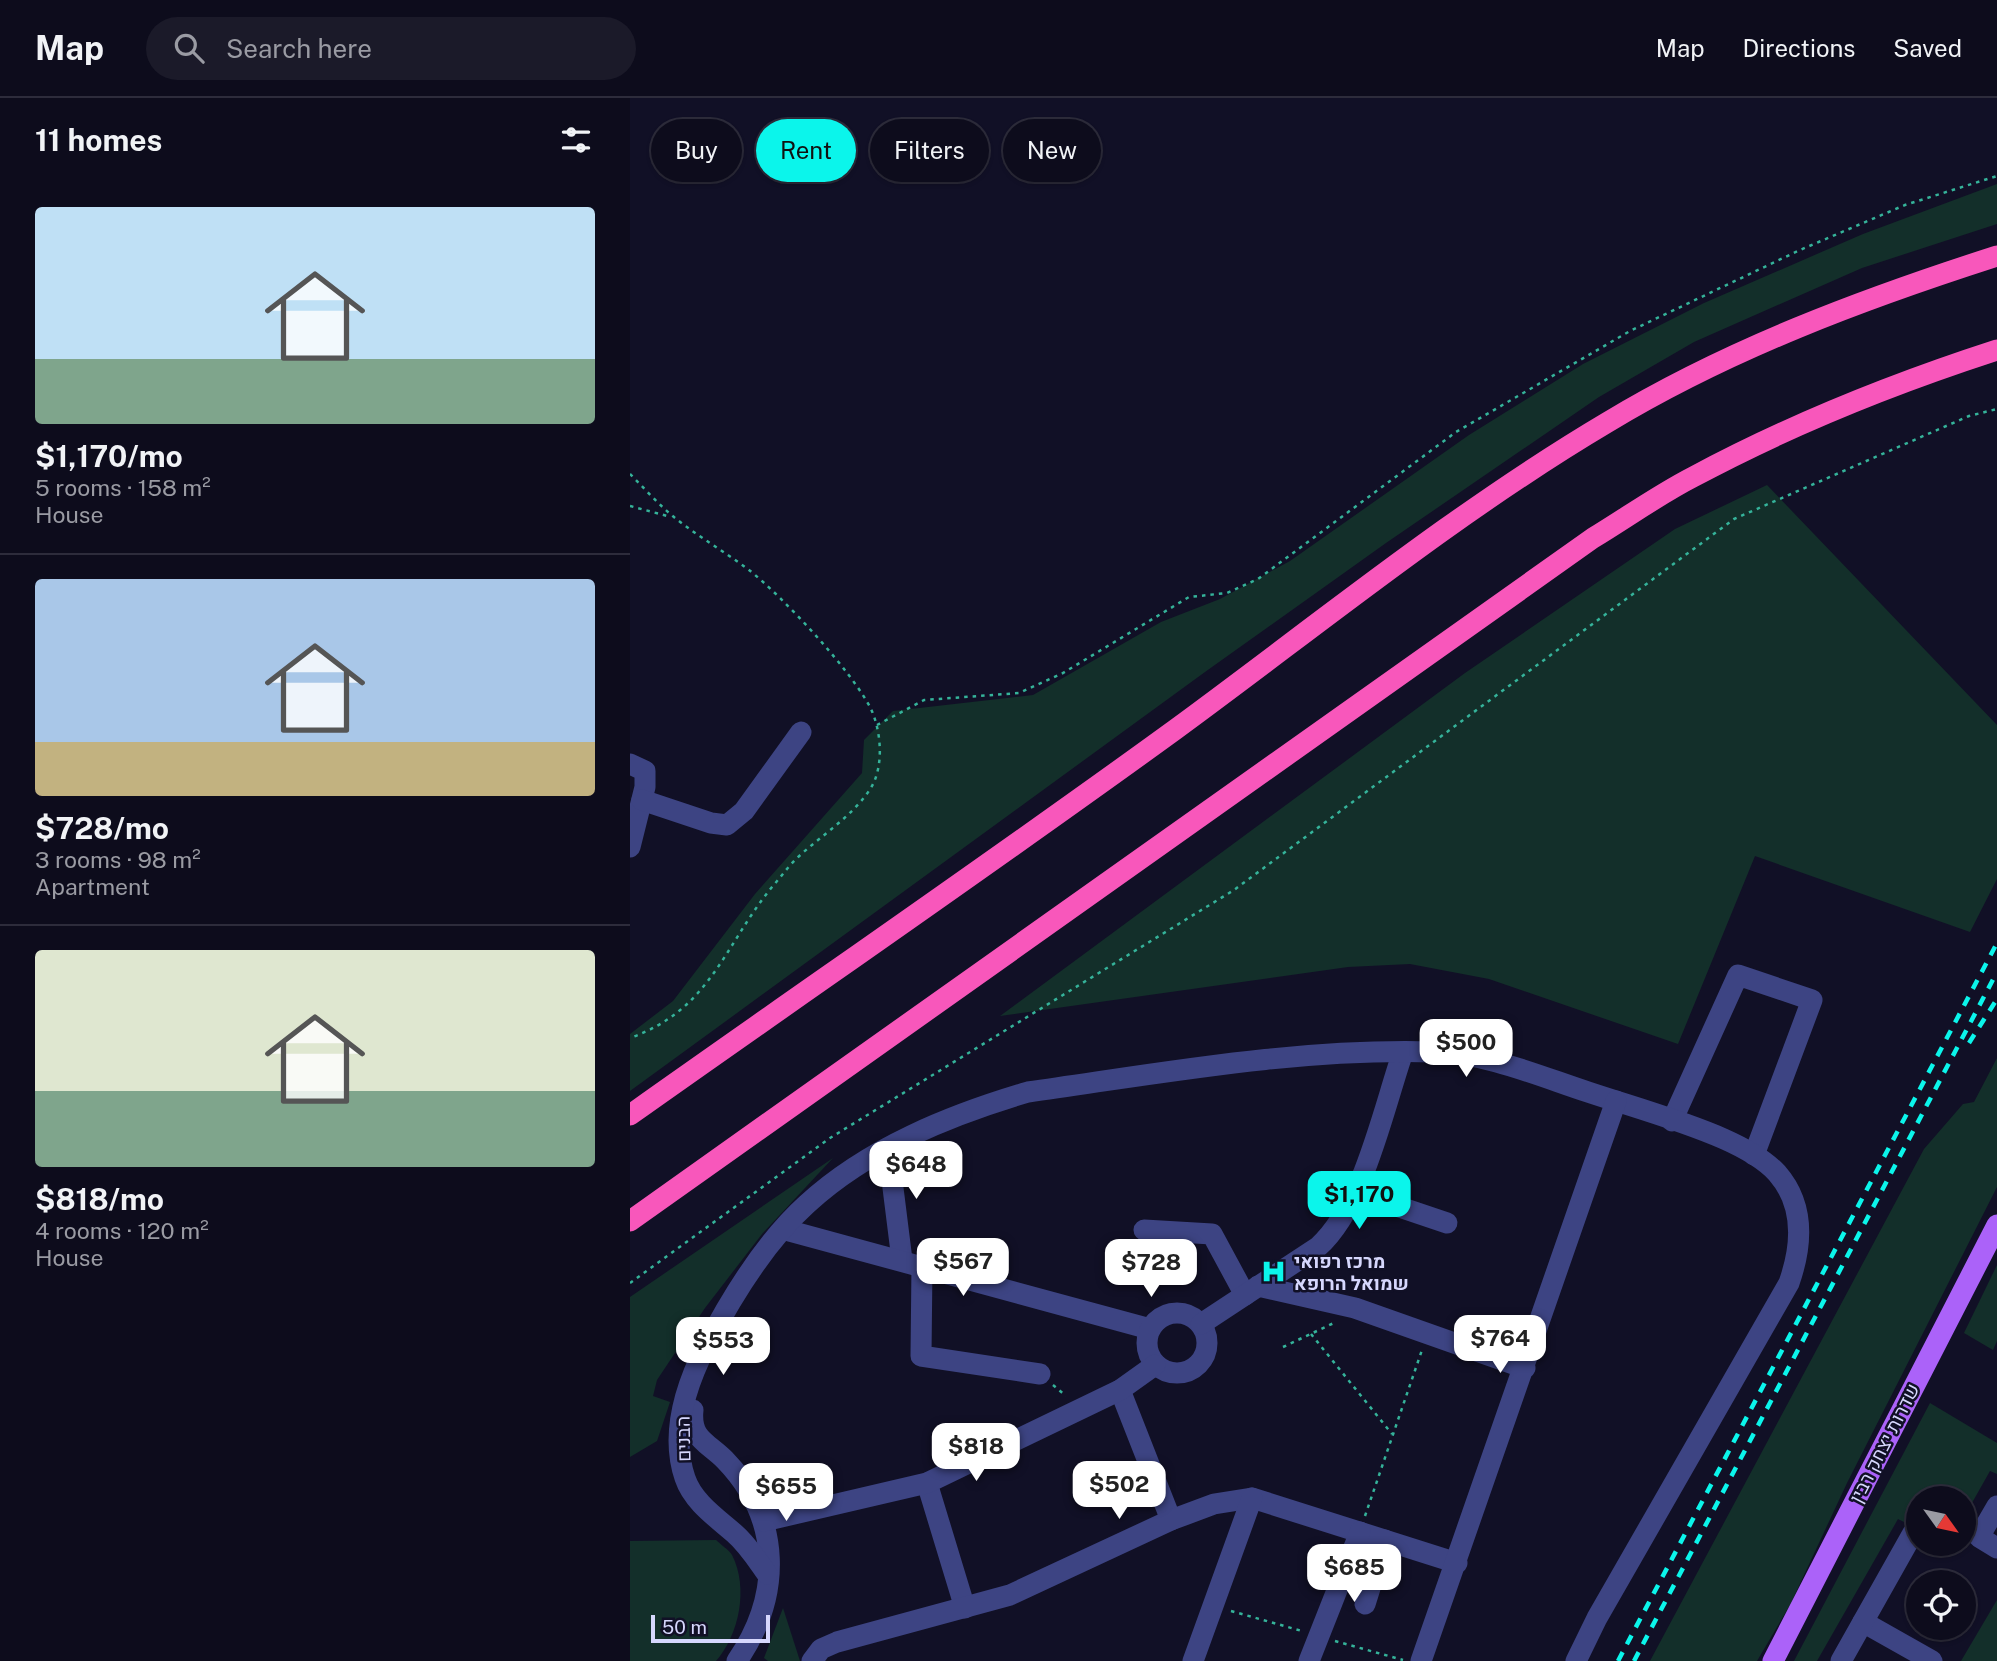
<!DOCTYPE html>
<html lang="en">
<head>
<meta charset="utf-8">
<style>
	:root { --surface:#0d0c1c; --page:#1b1a29; --text:#f1f3f6; --muted:#9a9ba3; --line:#2d2c3b; --accent:#0bf5eb }
	body { margin:0; font-family:"Public Sans",Heebo,sans-serif; background:var(--page); color:var(--text); height:100vh; display:flex; flex-direction:column; font-size:26px; white-space:nowrap }
	* { box-sizing:border-box; margin:0 }
	p { font-size:23px; color:var(--muted) }
	.icon { flex:none; width:38px; height:38px; fill:none; stroke:currentColor; stroke-width:2; stroke-linecap:round; stroke-linejoin:round }
	.map { position:relative; flex:1; overflow:hidden }
	.details { display:flex; flex-direction:column; background:var(--surface); width:630px }
	.details>* { flex:none }
	.hud { position:absolute; left:21px; top:21px; width:665px; height:63px; display:flex; gap:14px }
	.needle { width:46px; rotate:123deg }
	.tools { position:absolute; left:1276px; top:1388px; display:grid; gap:14px }
	.tools a { display:grid; place-items:center; width:70px; height:70px; border-radius:50%; background:var(--surface); box-shadow:0 2px 5px #0004,0 0 0 2px var(--line); font-size:35px }
	.scale { position:absolute; left:21px; bottom:18px; width:119px; box-sizing:border-box; padding-left:7px; border:4px solid #d6d7fd; border-top:0; font-size:19px; line-height:24px; white-space:nowrap; color:#d6d7fd; -webkit-text-stroke:5px #111026; paint-order:stroke }
	.price { position:absolute; translate:-50% -60px; padding:0 16px; border-radius:14px; background:#fff; color:#222; font-size:23px; line-height:46px; filter:drop-shadow(0 2px 4px #0008) }
	.price::after { content:''; position:absolute; left:50%; top:42px; width:21px; height:16px; margin-left:-10px; background:inherit; clip-path:polygon(0 0,100% 0,50% 100%) }
	.price.selected { background:var(--accent); color:#111 }
	ul { padding:0; list-style:none }
	li { display:grid; align-content:center; gap:14px; height:371px; padding:0 35px }
	li+li { border-top:2px solid var(--line) }
	li span { display:grid; place-items:center; height:217px; border-radius:7px; color:#555 }
	li>.icon { margin-inline-start:auto }
	span .icon { width:126px; height:126px; fill:#fffc; stroke-width:1 }
	li b { font-size:30px }
	h2 { display:flex; justify-content:space-between; align-items:center; height:84px; padding:0 35px; font-size:30px }
	.tag { padding:0 24px; border-radius:32px; background:var(--surface); box-shadow:0 2px 5px #0004,0 0 0 2px var(--line); font-size:24px; line-height:63px }
	.tag.selected { background:var(--accent); color:#111 }
	header { display:flex; align-items:center; gap:42px; box-sizing:border-box; height:98px; padding:0 35px; background:var(--surface); border-bottom:2px solid var(--line) }
	header strong { font-size:33px }
	nav { display:flex; gap:38px; margin-inline-start:auto; font-size:24px }
	.search { width:490px; height:63px; background:var(--page); display:flex; align-items:center; gap:18px; box-sizing:border-box; padding:0 24px; border-radius:38px; color:var(--muted); font-size:26px }
	main { display:flex; flex:1; min-height:0 }
	.map>svg:first-child { display:block }
	.green { fill:#132f2a }
	.lines { fill:none; stroke-linecap:round; stroke-linejoin:round }
	.path { stroke:#35b39a; stroke-width:2.5; stroke-dasharray:3.5 5; stroke-linecap:butt }
	.minor { stroke:#3d4483; stroke-width:21 }
	.major { stroke:#ab62f9; stroke-width:21 }
	.highway { stroke:#f857bb; stroke-width:21 }
	.rail { stroke:#0bf5eb; stroke-width:4.5; stroke-dasharray:10 9; stroke-linecap:butt }
	.labels { text-anchor:middle; stroke-width:5; stroke-linejoin:round; paint-order:stroke }
	.poi-label { font-size:19px; font-weight:bold; fill:#d6d7fd; stroke:#111026; text-anchor:start }
	.street-label { font-size:19px; fill:#d6d7fd; stroke:#111026 }
</style>
</head>
<body>
<header>
<strong>Map</strong>
<div class="search"><svg class="icon" aria-label="search" viewBox="0 0 24 24"><circle cx="10" cy="10" r="6"/><path d="M15 15l6 6"/></svg>Search here</div>
<nav><a>Map</a><a>Directions</a><a>Saved</a></nav>
</header>
<main>
<section class="details">
<h2>11 homes<svg class="icon" aria-label="filters" viewBox="0 0 24 24"><path d="M4 7h16M4 17h16"/><circle cx="9" cy="7" r="2"/><circle cx="15" cy="17" r="2"/></svg></h2>
<ul>
<li><span style="background:linear-gradient(#bfe0f5 70%,#7fa58c 0)"><svg class="icon" aria-label="home" viewBox="0 0 24 24"><path d="M3 11l9-7 9 7M6 9v11h12V9"/></svg></span><div><b>$1,170/mo</b><p>5 rooms · 158 m²</p><p>House</p></div></li>
<li><span style="background:linear-gradient(#a9c7e8 75%,#c2b280 0)"><svg class="icon" aria-label="home" viewBox="0 0 24 24"><path d="M3 11l9-7 9 7M6 9v11h12V9"/></svg></span><div><b>$728/mo</b><p>3 rooms · 98 m²</p><p>Apartment</p></div></li>
<li><span style="background:linear-gradient(#dfe7d0 65%,#7fa58c 0)"><svg class="icon" aria-label="home" viewBox="0 0 24 24"><path d="M3 11l9-7 9 7M6 9v11h12V9"/></svg></span><div><b>$818/mo</b><p>4 rooms · 120 m²</p><p>House</p></div></li>
</ul>
</section>
<div class="map">
<svg width="1367" height="1563" viewBox="0 0 1367 1563">
	<rect width="100%" height="100%" fill="#111026"/>
	<g class="green">
		<polygon points="1367,86 1367,126 1232,170 1064,244 969,299 756,445 575,574 0,993 0,936 43,903 125,796 232,675 234,642 263,613 403,597 531,524 590,501 660,463 839,337 953,266 1074,205 1233,136"/>
		<polygon points="1137,387 1367,627 1367,781 1340,834 1125,758 1048,946 859,881 780,866 718,869 370,918 835,575 1045,431"/>
		<polygon points="1367,960 1367,1089 1217,1385 1160,1507 1127,1563 1020,1563 1294,1051 1333,1006 1344,1004"/>
		<polygon points="203,1060 132,1136 75,1210 27,1282 23,1298 40,1304 27,1343 0,1359 0,1199"/>
		<polygon points="1367,1167 1367,1243 1363,1252 1334,1235"/>
		<polygon points="1300,1305 1367,1345 1367,1376 1360,1373 1334,1419 1334,1400 1288,1400 1288,1431 1268,1421 1187,1563 1164,1563"/>
		<path d="M86 1442C90 1446 99 1452 102 1457 119 1490 109 1537 86 1563H0V1443Z"/>
		<polygon points="1367,1502 1367,1563 1331,1563"/>
		<polygon points="153,1510 170,1563 138,1563 134,1560"/>
	</g>
	<g class="lines">
		<g class="path">
			<path d="M0 376C15 391 29 407 45 420 69 439 95 454 119 472 153 499 222 573 241 611 251 633 254 666 242 688 225 717 190 738 166 761 157 770 150 780 142 789 93 849 81 911 0 940"/>
			<polyline points="0,408 41,419"/>
			<polyline points="247,627 294,602 389,595 433,575 559,499 597,495 628,481 826,334 1000,233 1170,152 1275,107 1367,78"/>
			<polyline points="0,1185 200,1040 604,792 1104,421 1339,318 1367,311"/>
			<polyline points="681,1236 762,1336"/>
			<polyline points="653,1249 706,1224"/>
			<polyline points="423,1287 436,1298"/>
			<polyline points="735,1418 792,1252"/>
			<polyline points="601,1513 672,1533"/>
			<polyline points="705,1543 773,1562"/>
		</g>
		<g class="minor">
			<polyline points="0,666 15,673 15,689 0,749"/>
			<polyline points="12,702 81,725 97,727 114,713 171,634"/>
			<polyline points="1042,1023 1108,877 1182,902 1124,1057"/>
			<polyline points="258,1050 272,1162"/>
			<polyline points="725,1094 817,1125"/>
			<polyline points="156,1132 520,1231"/>
			<polyline points="514,1132 582,1136 615,1197"/>
			<polyline points="292,1167 291,1258 410,1276"/>
			<polyline points="628,1188 725,1210 895,1270"/>
			<circle cx="547" cy="1245" r="30"/>
			<path d="M571 1226 688 1149C733 1109 753 1012 773 954"/>
			<polyline points="490,1292 541,1422"/>
			<path d="M63 1312C60 1341 77 1344 95 1362 152 1421 152 1497 107 1563"/>
			<polyline points="297,1385 335,1510"/>
			<polyline points="1367,1408 1349,1439 1367,1450"/>
			<polyline points="134,1423 297,1385 490,1292 525,1267"/>
			<path d="M137 1476C127 1462 118 1447 104 1435 87 1420 63 1404 55 1380 40 1336 56 1287 76 1248 101 1200 137 1142 177 1106 238 1050 320 1017 398 994 533 975 668 950 804 954 856 955 909 978 958 994 1003 1009 1051 1022 1094 1041 1112 1049 1133 1060 1147 1075 1175 1107 1172 1148 1159 1185L967 1520 946 1563"/>
			<polyline points="735,1506 755,1442"/>
			<polyline points="1233,1524 1302,1563"/>
			<polyline points="182,1563 191,1551 207,1544 380,1497 541,1422 584,1406 622,1400 827,1465"/>
			<polyline points="563,1563 622,1400"/>
			<polyline points="679,1563 730,1434"/>
			<polyline points="791,1563 986,1003"/>
			<polyline points="1211,1563 1283,1435"/>
		</g>
		<polyline class="major" points="1143,1563 1367,1127"/>
		<g class="highway">
			<path d="M0 1017C182 888 366 762 546 631 688 527 826 414 978 324 1099 251 1233 201 1367 158"/>
			<path d="M0 1123 963 440C996 420 1028 397 1063 379 1160 327 1262 286 1367 252"/>
		</g>
		<g class="rail">
			<polyline points="1339,945 1367,901"/>
			<polyline points="988,1563 1367,845"/>
			<polyline points="1004,1563 1367,874"/>
		</g>
	</g>
	<defs>
		<symbol id="hospital-bare" viewBox="-9 -9 18 18"><path d="M-5-5h3v3.5h4V-5h3V5h-3V1.5h-4V5h-3Z" fill="#0bf5eb" stroke="#111026" stroke-width="2.5" paint-order="stroke"/></symbol>
	</defs>
	<g fill-rule="evenodd">
		<use href="#hospital-bare" x="626" y="1156" width="35" height="35"/>
	</g>
	<g class="labels">
		<g class="poi-label">
			<text x="664" y="1170">מרכז רפואי<tspan x="664" dy="22">שמואל הרופא</tspan></text>
		</g>
		<g class="street-label">
			<text transform="translate(53 1341) rotate(-91)" y="7">הבנים</text>
			<text transform="translate(1254 1345) rotate(-63)" y="7">שדרות יצחק רבין</text>
		</g>
	</g>
</svg>
<div class="tools">
<a><svg class="needle" viewBox="-14 -14 28 28"><path d="M0-13l5 13h-10z" fill="#e53935"/><path d="M0 13l5-13h-10z" fill="#9a9ba3"/></svg></a>
<a><svg class="icon" aria-label="locate" viewBox="0 0 24 24"><circle cx="12" cy="12" r="6"/><path d="M12 2v4M12 18v4M2 12h4M18 12h4"/></svg></a>
</div>
<div class="scale">50 m</div>
<b class="price" style="left:836px;top:981px">$500</b>
<b class="price" style="left:286px;top:1103px">$648</b>
<b class="price selected" style="left:729px;top:1133px">$1,170</b>
<b class="price" style="left:333px;top:1200px">$567</b>
<b class="price" style="left:521px;top:1201px">$728</b>
<b class="price" style="left:870px;top:1277px">$764</b>
<b class="price" style="left:93px;top:1279px">$553</b>
<b class="price" style="left:346px;top:1385px">$818</b>
<b class="price" style="left:489px;top:1423px">$502</b>
<b class="price" style="left:156px;top:1425px">$655</b>
<b class="price" style="left:724px;top:1506px">$685</b>
<div class="hud">
<a class="tag">Buy</a>
<a class="tag selected">Rent</a>
<a class="tag">Filters</a>
<a class="tag">New</a>
</div>
</div>
</main>
</body>
</html>
